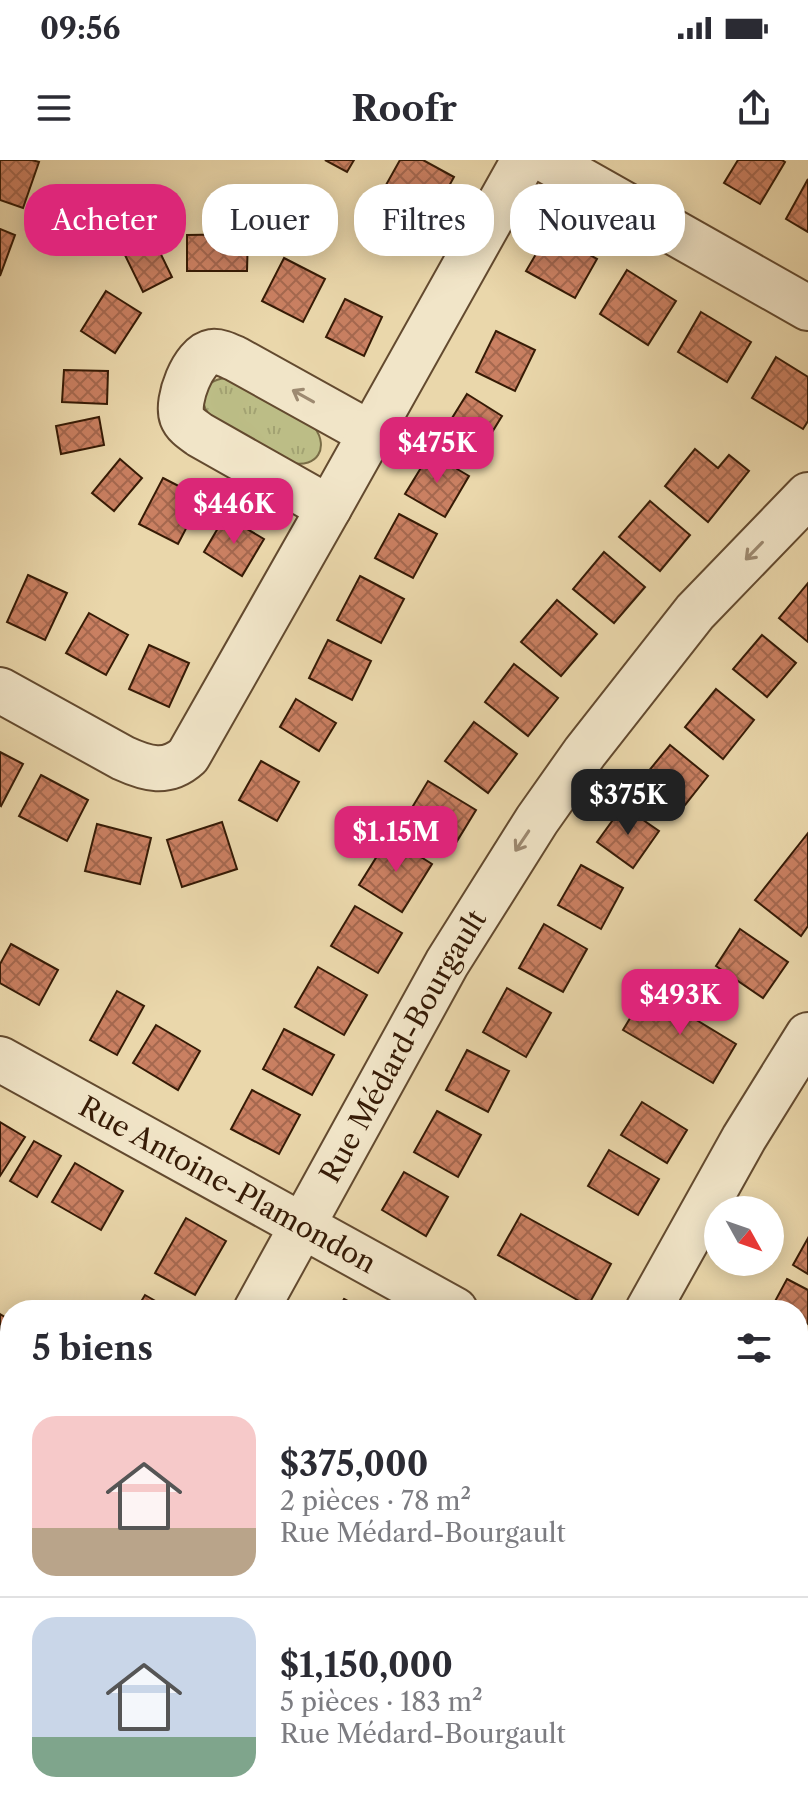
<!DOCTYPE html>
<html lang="fr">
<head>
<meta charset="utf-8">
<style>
	:root { --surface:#fff; --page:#f7f7f7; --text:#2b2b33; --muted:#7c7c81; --line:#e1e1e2; --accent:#db2777 }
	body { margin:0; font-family:"Libre Caslon Text",serif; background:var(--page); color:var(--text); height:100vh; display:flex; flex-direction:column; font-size:30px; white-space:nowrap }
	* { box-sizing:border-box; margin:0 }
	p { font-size:26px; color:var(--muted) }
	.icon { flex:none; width:44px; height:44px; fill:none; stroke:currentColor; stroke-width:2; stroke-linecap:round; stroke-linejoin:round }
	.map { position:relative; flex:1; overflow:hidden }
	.details { position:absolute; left:0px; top:1140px; width:808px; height:512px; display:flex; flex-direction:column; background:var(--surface); border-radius:32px 32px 0 0; box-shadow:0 4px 20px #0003 }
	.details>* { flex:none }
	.guide { position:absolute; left:24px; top:24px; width:760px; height:72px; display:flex; gap:16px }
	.needle { width:52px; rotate:130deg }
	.tools { position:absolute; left:704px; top:1036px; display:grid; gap:16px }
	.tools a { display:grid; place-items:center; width:80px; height:80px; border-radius:50%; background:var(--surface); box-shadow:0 4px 20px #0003; font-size:40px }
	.price { position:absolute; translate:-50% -68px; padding:0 18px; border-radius:16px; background:var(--accent); color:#fff; font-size:26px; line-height:52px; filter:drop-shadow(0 2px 4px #0008) }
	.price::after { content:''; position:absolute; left:50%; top:48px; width:24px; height:18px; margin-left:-12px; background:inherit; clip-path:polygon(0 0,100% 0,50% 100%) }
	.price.active { background:#222; color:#fff }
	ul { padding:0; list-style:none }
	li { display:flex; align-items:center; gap:24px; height:200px; padding:0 32px }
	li+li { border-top:2px solid var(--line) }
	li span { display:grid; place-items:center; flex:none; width:224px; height:160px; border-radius:24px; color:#555 }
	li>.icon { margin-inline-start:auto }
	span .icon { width:96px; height:96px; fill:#fffc; stroke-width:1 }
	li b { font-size:34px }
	h2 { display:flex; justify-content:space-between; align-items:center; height:96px; padding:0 32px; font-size:34px }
	.tag { padding:0 28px; border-radius:32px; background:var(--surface); box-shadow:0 4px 20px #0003; font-size:28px; line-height:72px }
	.tag.active { background:var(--accent); color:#fff }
	.status { display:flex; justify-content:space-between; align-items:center; height:56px; padding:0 40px; background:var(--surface); direction:ltr }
	.status svg { height:22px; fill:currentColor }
	header { display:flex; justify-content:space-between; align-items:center; height:104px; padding:0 32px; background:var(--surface); font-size:36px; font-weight:800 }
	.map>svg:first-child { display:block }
	.grass { fill:url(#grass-tufts); stroke:#796c46; stroke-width:2 }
	.building { fill:url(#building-cross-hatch); stroke:#361b06; stroke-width:2 }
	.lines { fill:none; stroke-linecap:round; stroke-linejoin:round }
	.minor-casing { stroke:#634a2f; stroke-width:48 }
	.minor { stroke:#f1e5c8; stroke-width:44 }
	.oneway { stroke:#9d8a71 }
	.labels { text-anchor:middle; stroke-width:7; stroke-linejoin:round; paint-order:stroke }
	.street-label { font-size:28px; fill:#361b06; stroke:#f1e5c8 }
</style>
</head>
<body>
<div class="status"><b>09:56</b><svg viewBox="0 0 49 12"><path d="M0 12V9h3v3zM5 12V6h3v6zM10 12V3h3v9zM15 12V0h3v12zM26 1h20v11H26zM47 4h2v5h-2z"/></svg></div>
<header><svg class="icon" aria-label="menu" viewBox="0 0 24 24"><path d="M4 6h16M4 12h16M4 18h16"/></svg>Roofr<svg class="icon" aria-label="share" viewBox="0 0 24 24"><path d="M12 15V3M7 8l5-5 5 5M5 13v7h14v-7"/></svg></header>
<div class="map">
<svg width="808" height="1652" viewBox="0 0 808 1652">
	<defs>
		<pattern id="grass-tufts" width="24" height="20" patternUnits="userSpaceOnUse" patternTransform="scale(2)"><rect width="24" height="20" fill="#bcbd86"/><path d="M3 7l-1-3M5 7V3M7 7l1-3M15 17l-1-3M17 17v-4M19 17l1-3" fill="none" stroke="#a2a272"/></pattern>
		<pattern id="building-cross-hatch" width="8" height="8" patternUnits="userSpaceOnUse" patternTransform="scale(2)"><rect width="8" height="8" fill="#ca8062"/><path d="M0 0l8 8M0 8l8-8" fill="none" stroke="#a5684f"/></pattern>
	</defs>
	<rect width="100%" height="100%" fill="#ead7ab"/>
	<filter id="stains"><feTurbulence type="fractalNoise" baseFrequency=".0025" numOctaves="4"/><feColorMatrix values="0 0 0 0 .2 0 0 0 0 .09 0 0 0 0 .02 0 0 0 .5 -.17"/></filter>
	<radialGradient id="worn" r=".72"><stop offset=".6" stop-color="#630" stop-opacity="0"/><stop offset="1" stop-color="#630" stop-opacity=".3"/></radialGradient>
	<path class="grass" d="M225 218 233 221 315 268C329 288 317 308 292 303L211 257C197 241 202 221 225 218Z"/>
	<g class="building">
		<polygon points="0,0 32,0 39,2 23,48 0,40"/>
		<polygon points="325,0 354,0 347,12"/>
		<polygon points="400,0 423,0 454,17 431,59 382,32"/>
		<polygon points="738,0 782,0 785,2 760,44 724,23"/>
		<polygon points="808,19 808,72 786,59"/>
		<polygon points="0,69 15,75 0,116"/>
		<polygon points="549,72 597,99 575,138 526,111"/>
		<polygon points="151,74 172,117 143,132 122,89"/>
		<polygon points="248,74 247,111 187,111 187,75"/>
		<polygon points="284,98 325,119 303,162 262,141"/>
		<polygon points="627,110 676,141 648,185 600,154"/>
		<polygon points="106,131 141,153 115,193 81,171"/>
		<polygon points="345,139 382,157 364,196 326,177"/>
		<polygon points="701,152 751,182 727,222 678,192"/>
		<polygon points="496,171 535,190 515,231 476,212"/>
		<polygon points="776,197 808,217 808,261 803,269 752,238"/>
		<polygon points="64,210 108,211 107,244 62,242"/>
		<polygon points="467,234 502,256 480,292 444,271"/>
		<polygon points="99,257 104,285 61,294 56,266"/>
		<polygon points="695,289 718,308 729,295 749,311 708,362 665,326"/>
		<polygon points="430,293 469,316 445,357 405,334"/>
		<polygon points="120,299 142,318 114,351 92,333"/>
		<polygon points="163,318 202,338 178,384 139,364"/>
		<polygon points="650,341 690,375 660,411 619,377"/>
		<polygon points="399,354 437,374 413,418 375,398"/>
		<polygon points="225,356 264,379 242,416 204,392"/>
		<polygon points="604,392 645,427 614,463 573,429"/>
		<polygon points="28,415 67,433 45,480 7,462"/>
		<polygon points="360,416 404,439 381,483 337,460"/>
		<polygon points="808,423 808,482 779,458"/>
		<polygon points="557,440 597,474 561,516 521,482"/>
		<polygon points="89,453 128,475 106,515 66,493"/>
		<polygon points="762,475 796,503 767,537 733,509"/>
		<polygon points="328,480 371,501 352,540 309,518"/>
		<polygon points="149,485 189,503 169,547 129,529"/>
		<polygon points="514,504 558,538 528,576 485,542"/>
		<polygon points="716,529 754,560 723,599 685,567"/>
		<polygon points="296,539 336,563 319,591 280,567"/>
		<polygon points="474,562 517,594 488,633 445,601"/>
		<polygon points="670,585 708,616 677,655 638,624"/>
		<polygon points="0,592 23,604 1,646 0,645"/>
		<polygon points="261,601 299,622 277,661 239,640"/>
		<polygon points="41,615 88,640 67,681 19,656"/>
		<polygon points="428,621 476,650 451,691 404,661"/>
		<polygon points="623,646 659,671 633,708 597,682"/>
		<polygon points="222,662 237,709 182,727 167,680"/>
		<polygon points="97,664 151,678 140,724 85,711"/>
		<polygon points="808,673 808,766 801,776 755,740"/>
		<polygon points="389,677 432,704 402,752 359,725"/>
		<polygon points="581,705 623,728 601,769 558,745"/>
		<polygon points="355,746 402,773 378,813 331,786"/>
		<polygon points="544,764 587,789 563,832 519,808"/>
		<polygon points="740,769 788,802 763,838 716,806"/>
		<polygon points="11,784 58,810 39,845 0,823 0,804"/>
		<polygon points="318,807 367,835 344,875 295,847"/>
		<polygon points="507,828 551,853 526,897 483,872"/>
		<polygon points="647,830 736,884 713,923 623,870"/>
		<polygon points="117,831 144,846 117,895 90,880"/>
		<polygon points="156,865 200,891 178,930 133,903"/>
		<polygon points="284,869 334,895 312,935 263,909"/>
		<polygon points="467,890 509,911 488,952 446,930"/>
		<polygon points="252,930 300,955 279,994 231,969"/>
		<polygon points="642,942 687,970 667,1003 621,975"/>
		<polygon points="437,951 481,975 458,1017 414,992"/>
		<polygon points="0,962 25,977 0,1016"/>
		<polygon points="34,981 61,996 37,1037 10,1021"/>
		<polygon points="609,990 659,1019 638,1055 588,1026"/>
		<polygon points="75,1003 123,1031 101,1070 52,1042"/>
		<polygon points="404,1012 448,1037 426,1076 382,1050"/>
		<polygon points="521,1054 611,1104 588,1146 498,1095"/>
		<polygon points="186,1058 226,1081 195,1135 155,1113"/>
		<polygon points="808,1078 808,1114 793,1105"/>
		<polygon points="787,1119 808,1130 808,1164 798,1159 798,1150 782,1150 773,1145"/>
		<polygon points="145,1135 171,1150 136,1150"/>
		<polygon points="344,1139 364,1150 338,1150"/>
		<polygon points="0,1154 10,1160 10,1211 0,1206"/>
		<polygon points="10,1371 10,1417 0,1411 0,1388"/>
		<polygon points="798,1451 808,1457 808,1498 798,1514"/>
		<polygon points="0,1537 10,1543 10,1577 0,1594"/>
		<polygon points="104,1642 162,1642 157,1652 98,1652"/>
		<polygon points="484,1642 527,1642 530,1644 526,1652 478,1652"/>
		<polygon points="682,1642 730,1642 724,1652 700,1652"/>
	</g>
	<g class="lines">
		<defs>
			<g id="minor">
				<polyline points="546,0 808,148"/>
				<path d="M329 348 200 275C193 270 185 265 182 257 176 241 193 195 212 192 220 191 229 196 236 199L371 274"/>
				<path d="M0 530 123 598C147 609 167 615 188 596L329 348 524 0"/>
				<path id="s1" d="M0 899 455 1150"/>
				<path id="s2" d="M256 1150 447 803 537 660 585 592 695 452 808 335"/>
				<polyline points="648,1150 744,978 808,875"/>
				<polyline points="0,1286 10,1291"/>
				<polyline points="372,1652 378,1642"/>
				<polyline points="805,1652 808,1646"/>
			</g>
		</defs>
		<use href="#minor" class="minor-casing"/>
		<use href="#minor" class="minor"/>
	</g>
	<defs><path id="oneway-shaft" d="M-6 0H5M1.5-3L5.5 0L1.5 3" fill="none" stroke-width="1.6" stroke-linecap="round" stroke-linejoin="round" transform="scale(2)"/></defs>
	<g class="oneway">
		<use href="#oneway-shaft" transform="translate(303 236) rotate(-151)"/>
		<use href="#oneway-shaft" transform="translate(754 391) rotate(134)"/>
		<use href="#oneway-shaft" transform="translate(522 681) rotate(124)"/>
	</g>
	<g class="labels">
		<g class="street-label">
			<text dy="10" stroke="none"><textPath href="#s2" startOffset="302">Rue Médard-Bourgault</textPath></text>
			<text dy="10" stroke="none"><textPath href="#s1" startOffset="260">Rue Antoine-Plamondon</textPath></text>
		</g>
	</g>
	<rect width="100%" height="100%" filter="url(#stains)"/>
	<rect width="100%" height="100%" fill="url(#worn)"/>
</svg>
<div class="tools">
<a><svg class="needle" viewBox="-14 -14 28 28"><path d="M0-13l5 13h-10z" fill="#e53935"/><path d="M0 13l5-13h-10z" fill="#7c7c81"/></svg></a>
</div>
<b class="price" style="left:437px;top:325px">$475K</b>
<b class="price" style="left:234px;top:386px">$446K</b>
<b class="price active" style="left:628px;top:677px">$375K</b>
<b class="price" style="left:396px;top:714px">$1.15M</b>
<b class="price" style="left:680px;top:877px">$493K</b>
<div class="guide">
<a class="tag active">Acheter</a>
<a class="tag">Louer</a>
<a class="tag">Filtres</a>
<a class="tag">Nouveau</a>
</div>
<section class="details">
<h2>5 biens<svg class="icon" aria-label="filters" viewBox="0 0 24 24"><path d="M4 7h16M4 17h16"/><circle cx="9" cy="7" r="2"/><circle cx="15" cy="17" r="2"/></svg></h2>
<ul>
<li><span style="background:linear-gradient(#f6c9c9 70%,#b9a48a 0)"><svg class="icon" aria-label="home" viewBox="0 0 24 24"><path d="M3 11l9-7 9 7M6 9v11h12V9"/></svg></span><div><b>$375,000</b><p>2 pièces · 78 m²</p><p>Rue Médard-Bourgault</p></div></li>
<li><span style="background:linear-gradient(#c9d6e8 75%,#7fa58c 0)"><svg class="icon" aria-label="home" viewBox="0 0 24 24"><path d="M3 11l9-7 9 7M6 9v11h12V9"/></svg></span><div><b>$1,150,000</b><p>5 pièces · 183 m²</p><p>Rue Médard-Bourgault</p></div></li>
</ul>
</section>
</div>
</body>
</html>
